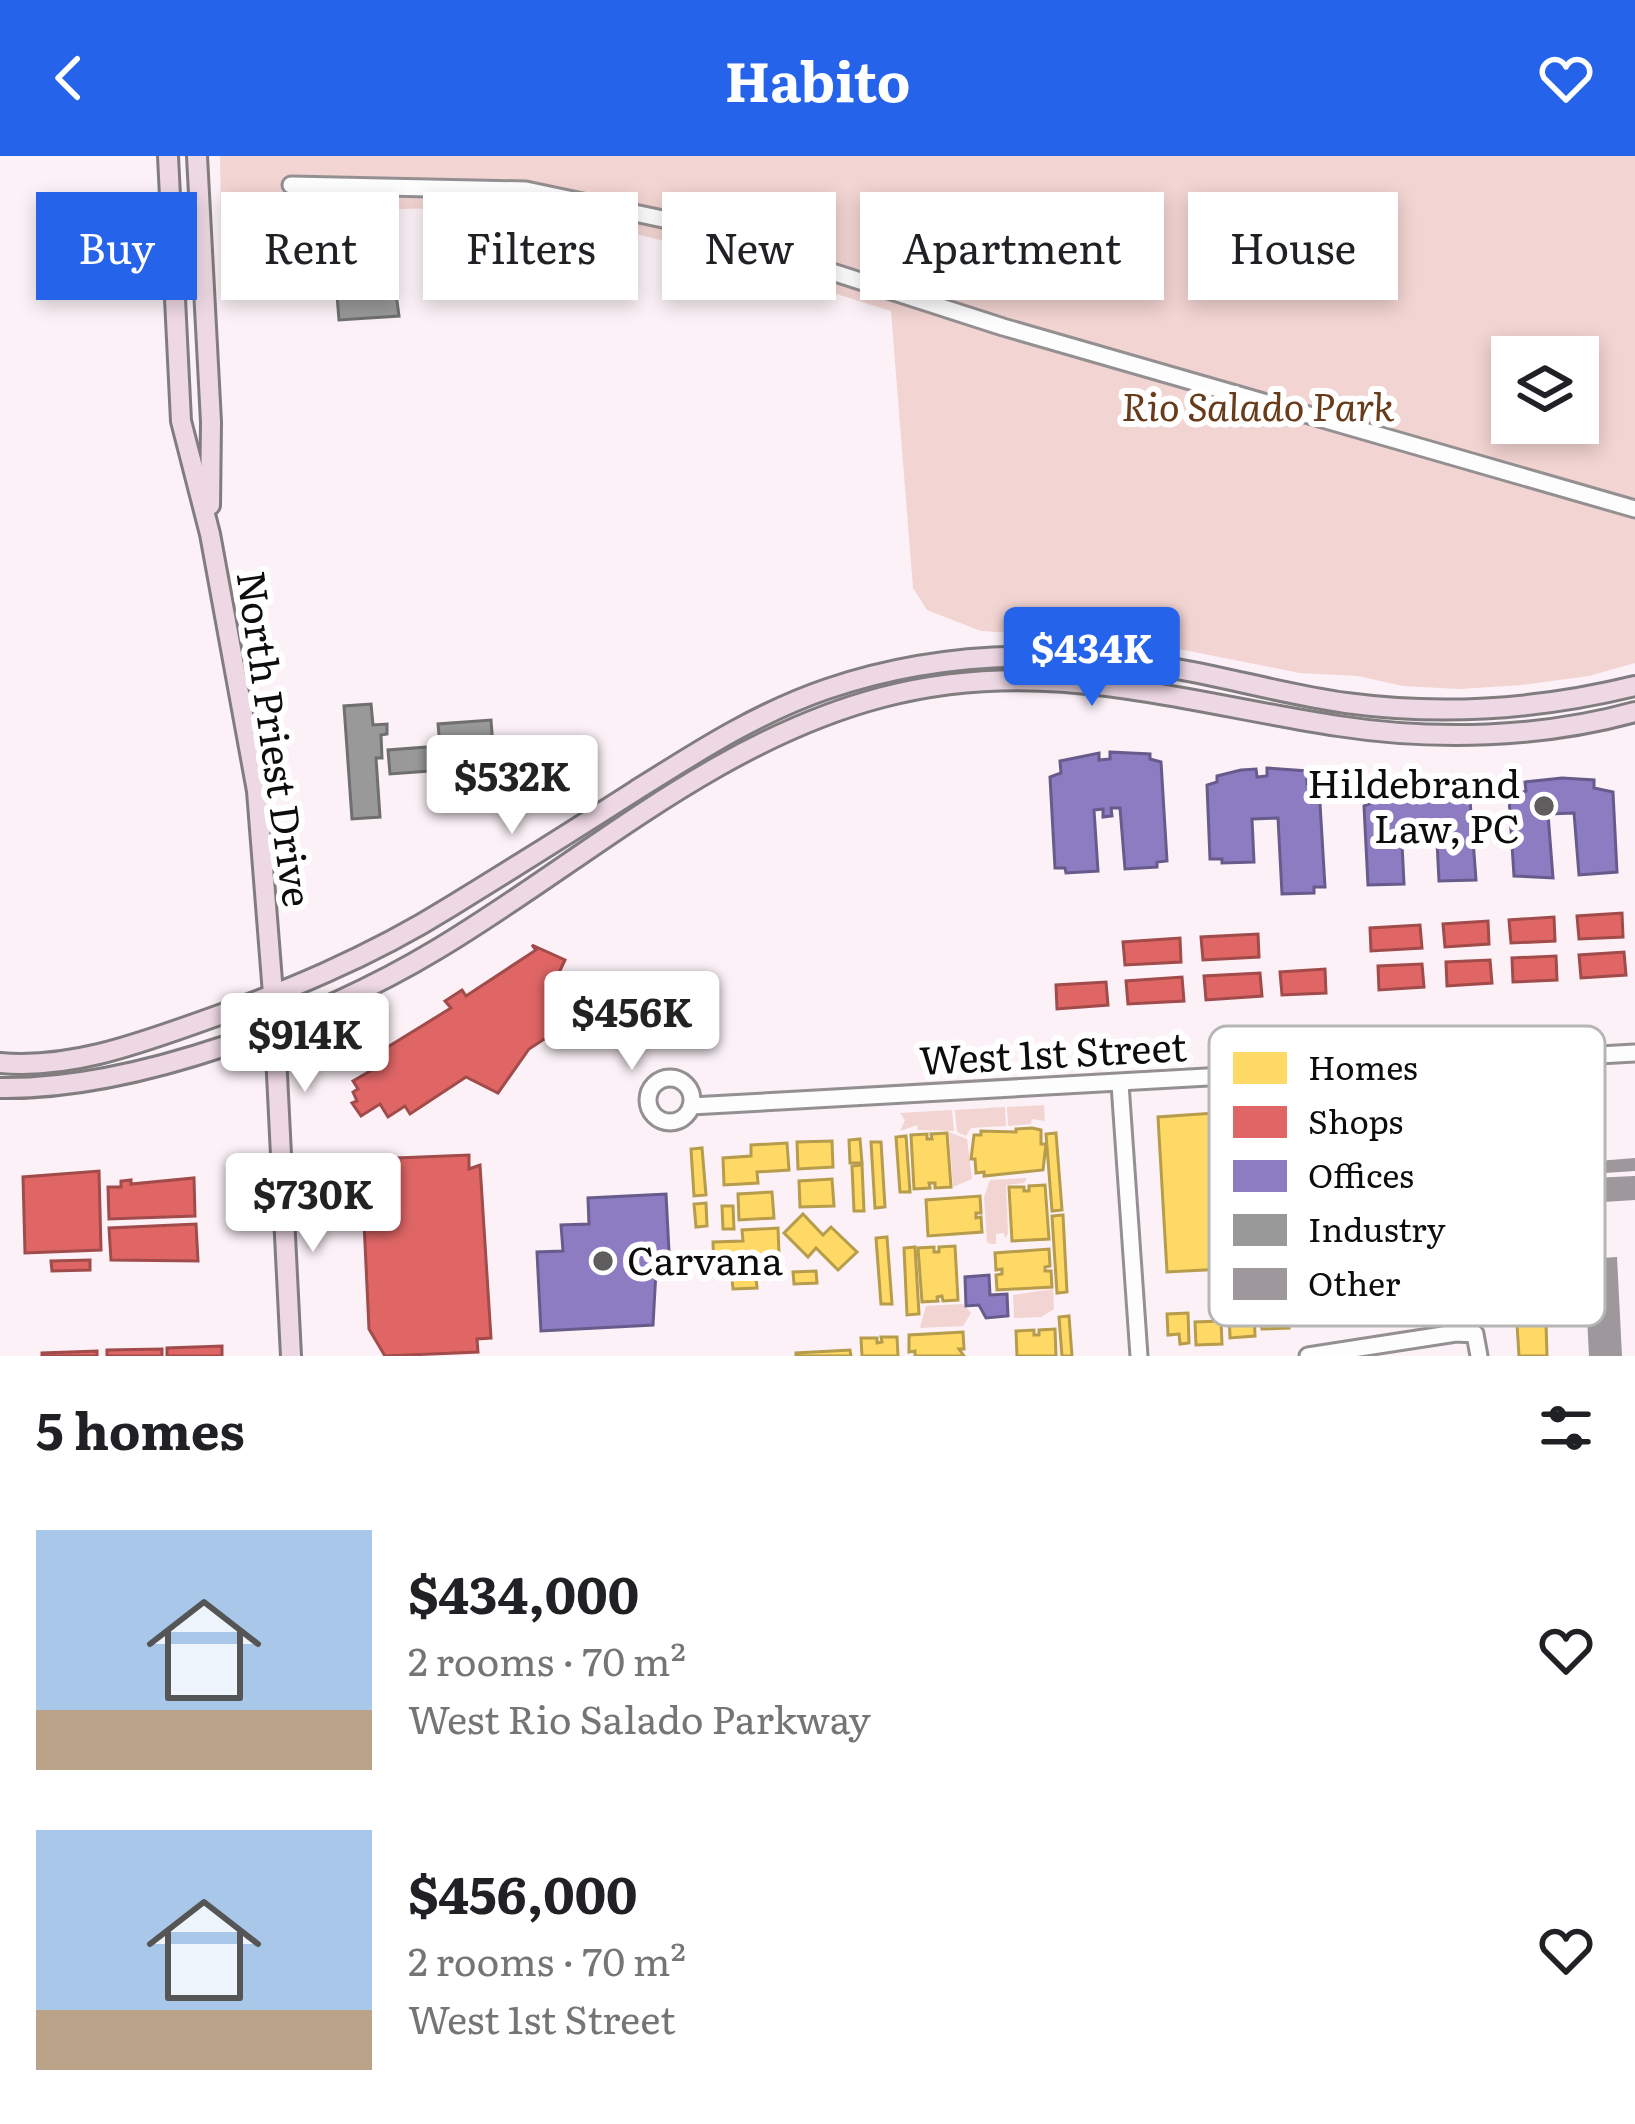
<!DOCTYPE html>
<html lang="en">
<head>
<meta charset="utf-8">
<style>
	:root { --surface:#fff; --page:#f6f6f6; --text:#202124; --muted:#757577; --accent:#2563eb }
	body { margin:0; font-family:Literata,serif; background:var(--page); color:var(--text); height:100vh; display:flex; flex-direction:column; font-size:45px; white-space:nowrap }
	* { box-sizing:border-box; margin:0 }
	p { font-size:39px; color:var(--muted) }
	.icon { flex:none; width:66px; height:66px; fill:none; stroke:currentColor; stroke-width:2; stroke-linecap:round; stroke-linejoin:round }
	.map { position:relative; height:1200px; overflow:hidden }
	.details { display:flex; flex-direction:column; background:var(--surface); flex:1 }
	.details>* { flex:none }
	.banner { position:absolute; left:36px; top:36px; width:1563px; height:108px; display:flex; gap:24px }
	.buttons { position:absolute; left:1491px; top:180px; display:grid; gap:24px }
	.buttons a { display:grid; place-items:center; width:108px; height:108px; border-radius:0px; background:var(--surface); box-shadow:0 6px 18px #0003; font-size:60px }
	.price { position:absolute; translate:-50% -102px; padding:0 27px; border-radius:12px; background:#fff; color:#222; font-size:39px; line-height:78px; filter:drop-shadow(0 3px 6px #0008) }
	.price::after { content:''; position:absolute; left:50%; top:72px; width:36px; height:27px; margin-left:-18px; background:inherit; clip-path:polygon(0 0,100% 0,50% 100%) }
	.price.selected { background:var(--accent); color:#fff }
	ul { padding:0; list-style:none }
	li { display:flex; align-items:center; gap:36px; height:300px; padding:0 36px }
	li span { display:grid; place-items:center; flex:none; width:336px; height:240px; border-radius:0px; color:#555 }
	li>.icon { margin-inline-start:auto }
	span .icon { width:144px; height:144px; fill:#fffc; stroke-width:1 }
	li b { font-size:51px }
	h2 { display:flex; justify-content:space-between; align-items:center; height:144px; padding:0 36px; font-size:51px }
	.tag { padding:0 42px; border-radius:0px; background:var(--surface); box-shadow:0 6px 18px #0003; font-size:42px; line-height:108px }
	.tag.selected { background:var(--accent); color:#fff }
	header { display:flex; justify-content:space-between; align-items:center; height:156px; padding:0 36px; background:var(--accent); color:#fff; font-size:54px; font-weight:700 }
	.map>svg:first-child { display:block }
	.green { fill:#f2d4d2; fill-rule:evenodd }
	.homes { fill:#ffd966; stroke:#b69c4b; stroke-width:3 }
	.shops { fill:#e06666; stroke:#a14b4b; stroke-width:3 }
	.offices { fill:#8e7cc3; stroke:#675b8c; stroke-width:3 }
	.industry { fill:#999; stroke:#6f6f6f; stroke-width:3 }
	.building { fill:#9e979c }
	.lines { fill:none; stroke-linecap:round; stroke-linejoin:round }
	.minor-casing { stroke:#949092; stroke-width:21 }
	.major-casing { stroke:#817d7f; stroke-width:24 }
	.minor { stroke:#fefdfe; stroke-width:15 }
	.major { stroke:#edd8e4; stroke-width:18 }
	.poi-dot { fill:#605d5f; stroke:#fff; stroke-width:4.5 }
	.labels { text-anchor:middle; stroke-width:12; stroke-linejoin:round; paint-order:stroke }
	.park-label { font-size:39px; font-style:italic; fill:#683c1b; stroke:#fff }
	.street-label { font-size:39px; fill:#0d0d0d; stroke:#fff }
	.poi-label { font-size:39px; fill:#0d0d0d; stroke:#fff; text-anchor:end }
	.key { fill:#fff; stroke:#b6b6b6; stroke-width:3 }
	.key-label { font-size:33px; fill:#0d0d0d }
</style>
</head>
<body>
<header><svg class="icon" aria-label="back" viewBox="0 0 24 24"><path d="M15 5l-7 7 7 7"/></svg>Habito<svg class="icon" aria-label="heart" viewBox="0 0 24 24"><path d="M12 20l-8-8c-3-5 5-10 8-4 3-6 11-1 8 4z"/></svg></header>
<div class="map">
<svg width="1635" height="1200" viewBox="0 0 1635 1200">
	<rect width="100%" height="100%" fill="#fbf1f6"/>
	<g class="green">
		<path d="M220 0H1635V507L1589 520 1522 529 1459 533 1403 530 1358 520 1300 517 1134 484 981 475 927 454 913 432 891 155C765 117 619 61 489 54 400 49 309 58 221 62ZM1512 201H1578V267H1512Z"/>
		<polygon points="1044,949 1045,965 1032,963 1031,968 1008,970 1007,951"/>
		<polygon points="1005,951 1006,970 971,972 966,980 957,976 955,954"/>
		<polygon points="952,954 954,975 918,974 917,969 900,975 905,964 900,957"/>
		<polygon points="949,976 967,983 972,1023 953,1031"/>
		<polygon points="1027,1022 1024,1027 1006,1029 1008,1078 1005,1082 1004,1077 996,1078 996,1088 991,1088 987,1086 984,1041 990,1024"/>
		<polygon points="1053,1133 1054,1153 1041,1161 1014,1162 1013,1139"/>
		<polygon points="963,1148 971,1157 963,1170 920,1172 926,1150"/>
	</g>
	<g class="homes">
		<polygon points="1214,957 1223,1113 1167,1116 1158,961"/>
		<polygon points="1032,972 1041,974 1041,988 1046,988 1043,1014 984,1020 984,1016 976,1017 975,1003 971,1003 974,979 981,979 981,975 1016,976 1016,973"/>
		<polygon points="947,977 951,1031 935,1032 935,1027 929,1027 930,1032 914,1033 911,979 927,978 927,983 932,983 931,978"/>
		<polygon points="1056,977 1062,1054 1052,1055 1046,978"/>
		<polygon points="906,980 910,1036 900,1036 896,981"/>
		<polygon points="860,983 862,1007 850,1007 849,984"/>
		<polygon points="832,985 833,1011 798,1013 797,986"/>
		<polygon points="871,986 881,986 885,1051 875,1052"/>
		<polygon points="787,987 789,1014 757,1016 758,1027 724,1029 723,1002 751,1000 751,989"/>
		<polygon points="702,992 706,1039 694,1040 691,993"/>
		<polygon points="862,1009 864,1055 854,1055 852,1010"/>
		<polygon points="832,1023 834,1050 800,1051 799,1025"/>
		<polygon points="1045,1029 1049,1083 1012,1085 1009,1031 1024,1031 1024,1035 1029,1035 1029,1030"/>
		<polygon points="772,1036 774,1062 739,1064 738,1038"/>
		<polygon points="980,1040 981,1057 976,1057 976,1062 981,1061 982,1076 928,1080 926,1044"/>
		<polygon points="706,1047 707,1070 696,1071 694,1048"/>
		<polygon points="722,1050 733,1050 734,1073 723,1073"/>
		<polygon points="803,1058 823,1079 831,1071 857,1096 838,1114 816,1092 808,1101 784,1077"/>
		<polygon points="1063,1059 1067,1136 1057,1137 1052,1060"/>
		<polygon points="778,1072 779,1098 746,1100 747,1111 714,1113 713,1086 743,1085 742,1074"/>
		<polygon points="887,1081 892,1148 881,1148 876,1082"/>
		<polygon points="955,1090 958,1144 943,1145 942,1140 937,1141 938,1145 922,1146 918,1092 934,1091 934,1096 939,1096 939,1091"/>
		<polygon points="915,1091 919,1158 907,1159 904,1092"/>
		<polygon points="1049,1093 1050,1110 1045,1111 1045,1115 1051,1115 1052,1131 997,1134 996,1119 1002,1118 1002,1113 996,1114 995,1097"/>
		<polygon points="816,1115 817,1127 794,1128 793,1116"/>
		<polygon points="732,1121 756,1121 757,1132 733,1133"/>
		<polygon points="1288,1153 1289,1172 1262,1173 1261,1154"/>
		<polygon points="1254,1154 1255,1180 1230,1182 1229,1155"/>
		<polygon points="1188,1157 1189,1187 1180,1188 1179,1178 1168,1179 1167,1158"/>
		<polygon points="1069,1160 1072,1200 1062,1200 1059,1161"/>
		<polygon points="1221,1165 1222,1188 1196,1189 1195,1166"/>
		<polygon points="1546,1167 1547,1200 1519,1200 1517,1168"/>
		<polygon points="1055,1173 1056,1200 1017,1200 1016,1175 1034,1174 1034,1179 1039,1179 1039,1174"/>
		<polygon points="963,1176 964,1193 959,1193 964,1200 915,1200 915,1195 909,1196 909,1179"/>
		<polygon points="881,1181 897,1181 898,1200 862,1200 861,1182 877,1182 877,1187 882,1186"/>
		<polygon points="850,1194 851,1200 796,1200 796,1197"/>
	</g>
	<g class="shops">
		<polygon points="1622,757 1623,781 1579,783 1577,760"/>
		<polygon points="1554,761 1555,785 1511,787 1509,764"/>
		<polygon points="1488,765 1489,788 1445,791 1443,768"/>
		<polygon points="1420,769 1422,792 1371,795 1370,772"/>
		<polygon points="1258,778 1259,801 1203,804 1201,781"/>
		<polygon points="1180,782 1181,806 1125,809 1123,786"/>
		<polygon points="532,789 565,804 557,821 581,859 529,893 498,937 466,921 410,958 405,950 388,961 380,948 361,960 352,947 357,945 353,936 358,933 353,925 377,911 370,902 451,852 445,845 462,834 466,840 536,794"/>
		<polygon points="1624,796 1626,819 1581,822 1579,799"/>
		<polygon points="1556,800 1557,824 1513,826 1512,802"/>
		<polygon points="1490,804 1492,827 1447,830 1446,806"/>
		<polygon points="1422,808 1424,831 1379,834 1378,810"/>
		<polygon points="1325,813 1326,837 1282,839 1280,816"/>
		<polygon points="1260,817 1262,840 1206,844 1204,820"/>
		<polygon points="1182,821 1184,845 1128,848 1126,825"/>
		<polygon points="1106,826 1108,849 1057,853 1056,829"/>
		<polygon points="469,999 469,1013 480,1009 491,1182 477,1183 478,1196 385,1200 369,1173 362,1023 373,1022 372,1003"/>
		<polygon points="99,1015 101,1094 25,1097 23,1021"/>
		<polygon points="194,1022 195,1060 109,1063 108,1031 121,1031 121,1025 131,1024 131,1028"/>
		<polygon points="196,1068 198,1105 111,1104 109,1072"/>
		<polygon points="90,1104 90,1114 52,1115 51,1105"/>
		<polygon points="222,1190 222,1200 167,1200 167,1192"/>
		<polygon points="162,1193 162,1200 107,1200 107,1194"/>
		<polygon points="97,1195 97,1200 42,1200 42,1197"/>
	</g>
	<g class="offices">
		<polygon points="1110,596 1150,598 1150,603 1161,606 1167,705 1157,706 1157,711 1125,713 1120,652 1111,652 1112,660 1103,661 1103,653 1094,654 1098,715 1066,717 1065,712 1055,712 1050,621 1061,617 1060,605 1099,597 1099,604 1110,603"/>
		<polygon points="1267,612 1307,615 1307,628 1319,631 1325,731 1314,731 1314,737 1282,738 1278,662 1252,663 1254,706 1222,707 1222,703 1210,703 1207,629 1217,626 1217,620 1241,614 1256,613 1257,621 1267,620"/>
		<polygon points="1562,622 1594,624 1594,632 1613,636 1617,716 1579,719 1574,657 1548,658 1553,722 1514,720 1509,642 1526,635 1525,626"/>
		<polygon points="1426,630 1451,633 1451,640 1470,644 1476,724 1439,725 1436,666 1401,668 1404,728 1368,729 1364,650 1382,643 1383,635"/>
		<polygon points="666,1038 670,1115 656,1115 653,1169 541,1175 537,1096 563,1095 561,1069 589,1068 588,1042"/>
		<polygon points="989,1119 990,1139 1007,1138 1008,1160 986,1162 979,1149 966,1150 965,1121"/>
	</g>
	<g class="industry">
		<polygon points="336,127 345,127 346,133 387,130 387,137 396,137 399,160 339,164"/>
		<polygon points="371,548 373,569 387,568 387,578 381,579 382,602 376,602 380,661 352,663 344,550"/>
		<polygon points="491,564 493,590 441,594 443,614 390,618 388,594 440,590 438,568"/>
	</g>
	<g class="building">
		<polygon points="1635,1002 1635,1015 1574,1019 1573,1007"/>
		<polygon points="1635,1020 1635,1044 1571,1048 1570,1023"/>
		<polygon points="1617,1101 1622,1200 1589,1200 1584,1103"/>
	</g>
	<g class="lines">
		<defs>
			<g id="minor">
				<polyline points="291,29 526,34 677,66 1003,171 1635,353"/>
				<circle cx="670" cy="944" r="22"/>
				<polyline points="1120,928 1139,1200"/>
				<polyline points="691,950 1635,897"/>
				<polyline points="1308,1200 1456,1177 1475,1178 1479,1200"/>
			</g>
			<g id="major">
				<polyline points="168,0 181,265 210,378 257,635 273,838 291,1200"/>
				<polyline points="197,0 211,266 210,349"/>
				<path d="M0 907C67 913 132 890 194 868 283 837 370 801 450 751 512 713 574 674 635 635 697 596 757 557 827 533 941 494 1059 493 1177 513 1233 523 1289 539 1346 547 1443 560 1541 553 1635 530"/>
				<path d="M0 932C135 934 320 864 436 794 582 707 714 585 883 541 1043 499 1181 546 1338 570 1435 585 1541 582 1635 556"/>
			</g>
		</defs>
		<use href="#minor" class="minor-casing"/>
		<use href="#major" class="major-casing"/>
		<use href="#minor" class="minor"/>
		<use href="#major" class="major"/>
	</g>
	<g class="poi-dot">
		<circle cx="1544" cy="650" r="12"/>
		<circle cx="603" cy="1105" r="12"/>
	</g>
	<g class="labels">
		<g class="park-label">
			<text x="1258" y="265">Rio Salado Park</text>
		</g>
		<g class="street-label">
			<text transform="translate(274 583) rotate(82)" y="14">North Priest Drive</text>
			<text transform="translate(1053 898) rotate(-3)" y="14">West 1st Street</text>
		</g>
		<g class="poi-label">
			<text x="1520" y="642">Hildebrand<tspan x="1520" dy="45">Law, PC</tspan></text>
			<text x="627" y="1119" text-anchor="start">Carvana</text>
		</g>
	</g>
	<rect x="1209" y="870" width="396" height="300" rx="18" class="key"/>
	<rect x="1233" y="896" width="54" height="32" fill="#ffd966"/>
	<rect x="1233" y="950" width="54" height="32" fill="#e06666"/>
	<rect x="1233" y="1004" width="54" height="32" fill="#8e7cc3"/>
	<rect x="1233" y="1058" width="54" height="32" fill="#999"/>
	<rect x="1233" y="1112" width="54" height="32" fill="#9e979c"/>
	<g class="key-label">
		<text x="1308" y="924">Homes</text>
		<text x="1308" y="978">Shops</text>
		<text x="1308" y="1032">Offices</text>
		<text x="1308" y="1086">Industry</text>
		<text x="1308" y="1140">Other</text>
	</g>
</svg>
<div class="buttons">
<a><svg class="icon" aria-label="layers" viewBox="0 0 24 24"><path d="M12 4l9 5-9 5-9-5zM3 14l9 5 9-5"/></svg></a>
</div>
<b class="price selected" style="left:1092px;top:553px">$434K</b>
<b class="price" style="left:512px;top:681px">$532K</b>
<b class="price" style="left:632px;top:917px">$456K</b>
<b class="price" style="left:305px;top:939px">$914K</b>
<b class="price" style="left:313px;top:1099px">$730K</b>
<div class="banner">
<a class="tag selected">Buy</a>
<a class="tag">Rent</a>
<a class="tag">Filters</a>
<a class="tag">New</a>
<a class="tag">Apartment</a>
<a class="tag">House</a>
</div>
</div>
<section class="details">
<h2>5 homes<svg class="icon" aria-label="filters" viewBox="0 0 24 24"><path d="M4 7h16M4 17h16"/><circle cx="9" cy="7" r="2"/><circle cx="15" cy="17" r="2"/></svg></h2>
<ul>
<li><span style="background:linear-gradient(#a9c7e8 75%,#b9a48a 0)"><svg class="icon" aria-label="home" viewBox="0 0 24 24"><path d="M3 11l9-7 9 7M6 9v11h12V9"/></svg></span><div><b>$434,000</b><p>2 rooms · 70 m²</p><p>West Rio Salado Parkway</p></div><svg class="icon" aria-label="heart" viewBox="0 0 24 24"><path d="M12 20l-8-8c-3-5 5-10 8-4 3-6 11-1 8 4z"/></svg></li>
<li><span style="background:linear-gradient(#a9c7e8 75%,#b9a48a 0)"><svg class="icon" aria-label="home" viewBox="0 0 24 24"><path d="M3 11l9-7 9 7M6 9v11h12V9"/></svg></span><div><b>$456,000</b><p>2 rooms · 70 m²</p><p>West 1st Street</p></div><svg class="icon" aria-label="heart" viewBox="0 0 24 24"><path d="M12 20l-8-8c-3-5 5-10 8-4 3-6 11-1 8 4z"/></svg></li>
</ul>
</section>
</body>
</html>
